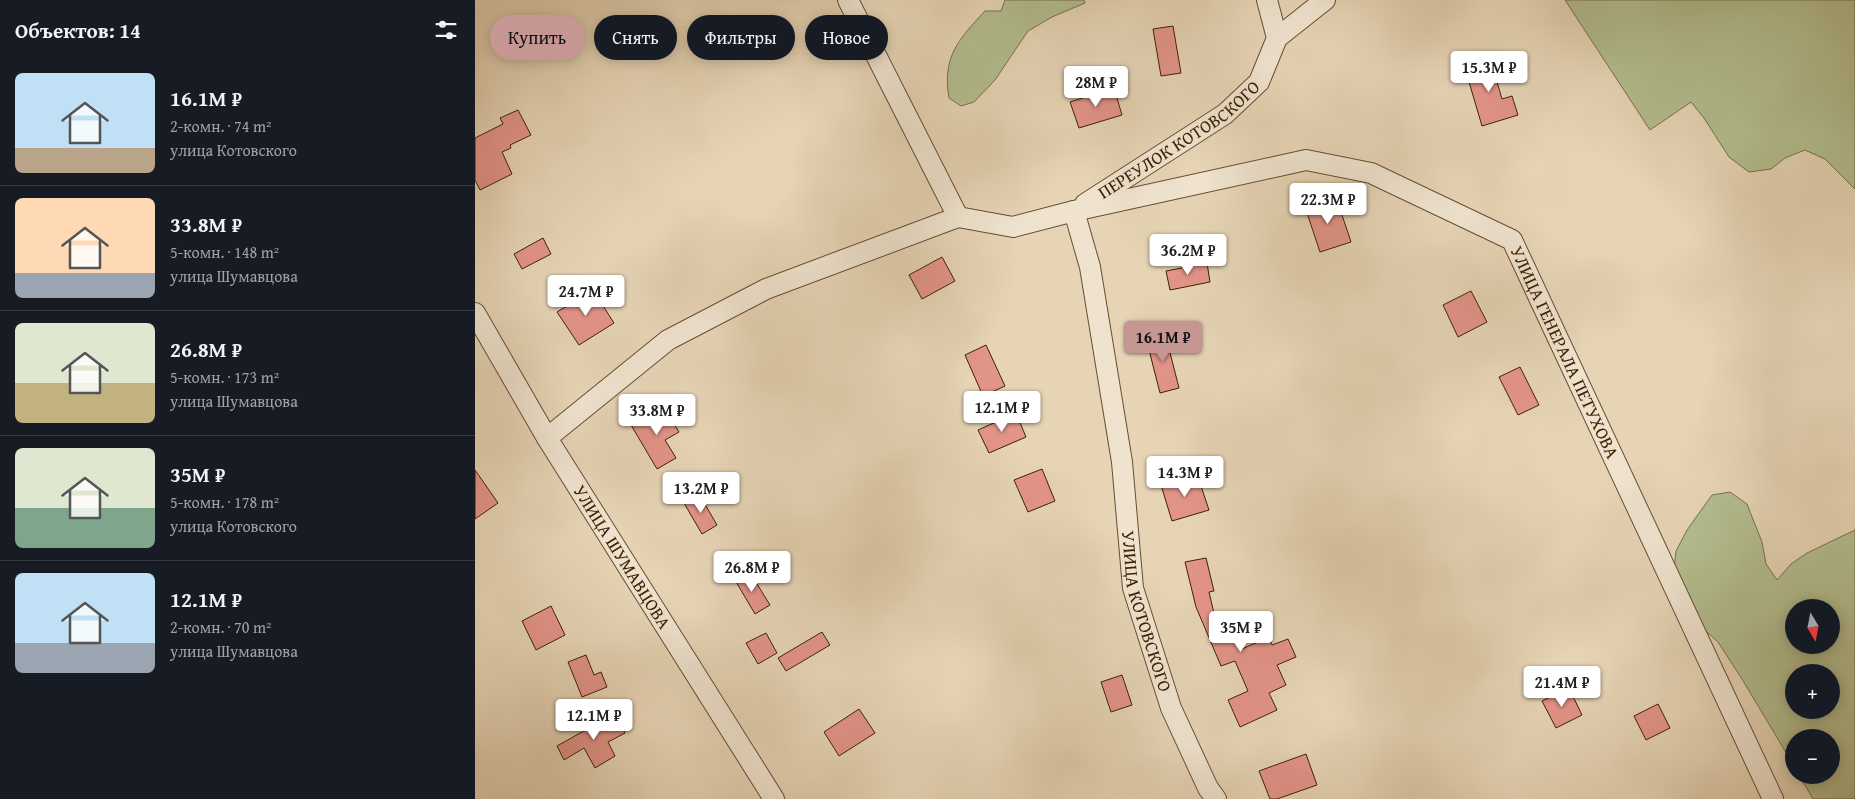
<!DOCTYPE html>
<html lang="ru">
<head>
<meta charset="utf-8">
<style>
	:root { --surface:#171b24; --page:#20242c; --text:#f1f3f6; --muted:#9ea1a6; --line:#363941; --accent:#c59692 }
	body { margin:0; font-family:"Gentium Book Plus",serif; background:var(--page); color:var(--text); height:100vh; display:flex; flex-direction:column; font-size:19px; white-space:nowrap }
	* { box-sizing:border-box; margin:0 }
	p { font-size:16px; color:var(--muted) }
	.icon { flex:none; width:28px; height:28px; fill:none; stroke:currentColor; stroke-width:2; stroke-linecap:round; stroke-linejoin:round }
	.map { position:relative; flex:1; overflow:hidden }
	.drawer { display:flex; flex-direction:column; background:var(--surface); width:475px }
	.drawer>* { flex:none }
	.top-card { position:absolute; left:15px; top:15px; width:475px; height:45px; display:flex; gap:10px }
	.needle { width:32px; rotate:170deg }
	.controls { position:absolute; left:1310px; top:599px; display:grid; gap:10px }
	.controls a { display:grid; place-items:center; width:55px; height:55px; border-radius:50%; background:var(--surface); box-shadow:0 2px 12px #0003; font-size:25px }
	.price { position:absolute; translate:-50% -42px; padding:0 11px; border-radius:5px; background:#fff; color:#222; font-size:16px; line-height:32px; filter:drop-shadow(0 1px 2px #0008) }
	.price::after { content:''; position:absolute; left:50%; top:30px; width:15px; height:11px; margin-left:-8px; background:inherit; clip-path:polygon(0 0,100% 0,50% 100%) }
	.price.current { background:var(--accent); color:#111 }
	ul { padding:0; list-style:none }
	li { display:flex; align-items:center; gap:15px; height:125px; padding:0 15px }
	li+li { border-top:1px solid var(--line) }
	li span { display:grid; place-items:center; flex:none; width:140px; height:100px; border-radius:8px; color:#555 }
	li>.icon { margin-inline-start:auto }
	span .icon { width:60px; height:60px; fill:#fffc; stroke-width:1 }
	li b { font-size:21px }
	h2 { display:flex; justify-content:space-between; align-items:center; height:60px; padding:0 15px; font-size:21px }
	.pill { padding:0 18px; border-radius:22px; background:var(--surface); box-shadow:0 2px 12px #0003; font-size:18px; line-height:45px }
	.pill.current { background:var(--accent); color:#111 }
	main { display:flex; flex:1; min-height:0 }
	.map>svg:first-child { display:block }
	.green { fill:#b3bd8e; stroke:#787048; fill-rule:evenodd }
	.building { fill:#e39489; stroke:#3d2203 }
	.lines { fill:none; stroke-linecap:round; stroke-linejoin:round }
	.street-casing { stroke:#674e30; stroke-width:22 }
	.street { stroke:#efe3cf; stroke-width:20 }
	.labels { text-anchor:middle; stroke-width:4; stroke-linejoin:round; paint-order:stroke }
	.street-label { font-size:18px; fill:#3d2203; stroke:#efe3cf }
</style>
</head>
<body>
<main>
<section class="drawer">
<h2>Объектов: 14<svg class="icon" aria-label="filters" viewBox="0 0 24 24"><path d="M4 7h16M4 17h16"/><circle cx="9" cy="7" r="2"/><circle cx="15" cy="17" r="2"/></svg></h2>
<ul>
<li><span style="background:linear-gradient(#bfe0f5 75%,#b9a48a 0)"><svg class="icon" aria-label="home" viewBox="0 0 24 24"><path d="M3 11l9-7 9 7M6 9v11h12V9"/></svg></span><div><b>16.1M ₽</b><p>2-комн. · 74 m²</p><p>улица Котовского</p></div></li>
<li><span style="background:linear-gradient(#ffd9b3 75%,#9aa5b1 0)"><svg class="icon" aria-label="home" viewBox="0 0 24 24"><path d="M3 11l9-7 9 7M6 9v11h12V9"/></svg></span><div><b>33.8M ₽</b><p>5-комн. · 148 m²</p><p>улица Шумавцова</p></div></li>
<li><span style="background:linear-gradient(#dfe7d0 60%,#c2b280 0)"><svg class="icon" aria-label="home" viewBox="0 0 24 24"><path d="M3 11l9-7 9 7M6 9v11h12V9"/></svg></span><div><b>26.8M ₽</b><p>5-комн. · 173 m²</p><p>улица Шумавцова</p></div></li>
<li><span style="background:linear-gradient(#dfe7d0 60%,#7fa58c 0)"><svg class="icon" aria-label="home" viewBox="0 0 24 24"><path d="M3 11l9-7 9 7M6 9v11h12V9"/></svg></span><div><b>35M ₽</b><p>5-комн. · 178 m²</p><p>улица Котовского</p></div></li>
<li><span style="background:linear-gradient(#bfe0f5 70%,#9aa5b1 0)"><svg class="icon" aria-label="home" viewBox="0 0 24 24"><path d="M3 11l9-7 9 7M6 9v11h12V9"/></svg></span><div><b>12.1M ₽</b><p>2-комн. · 70 m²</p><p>улица Шумавцова</p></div></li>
</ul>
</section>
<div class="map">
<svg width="1380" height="799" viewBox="0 0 1380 799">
	<rect width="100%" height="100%" fill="#e6d4b5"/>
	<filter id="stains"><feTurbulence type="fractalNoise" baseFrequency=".004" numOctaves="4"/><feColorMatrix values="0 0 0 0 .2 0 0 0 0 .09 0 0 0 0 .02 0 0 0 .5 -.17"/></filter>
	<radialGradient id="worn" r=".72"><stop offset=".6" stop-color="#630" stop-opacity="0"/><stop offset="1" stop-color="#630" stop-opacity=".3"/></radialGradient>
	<g class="green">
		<path d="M530 0H609L610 3 577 17 553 31 520 80 499 102 486 106 474 98C467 57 483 40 510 11H526Z"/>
		<polygon points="1090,0 1380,0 1380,189 1350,159 1330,150 1310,158 1296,169 1274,172 1254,157 1229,118 1216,102 1175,130"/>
		<path d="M1255 492 1272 504 1287 542 1291 564 1302 580 1316 564 1332 553 1380 530V799H1338L1324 775H1356V738H1319V766L1267 679 1243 642 1213 615 1199 570 1201 551 1212 530 1237 495ZM1319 608H1356V645H1319ZM1319 672H1356V710H1319Z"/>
	</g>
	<g class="building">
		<polygon points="698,26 706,73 686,76 678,29"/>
		<polygon points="1015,58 1027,99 1037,96 1043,115 1007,126 989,65"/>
		<polygon points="639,88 647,115 604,128 595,102"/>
		<polygon points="43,110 56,135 35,145 36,148 27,152 37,174 5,190 0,180 0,138 28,124 25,118"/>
		<polygon points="861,197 876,242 845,252 830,207"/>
		<polygon points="68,238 76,254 47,269 39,254"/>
		<polygon points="467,257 480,281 447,299 434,275"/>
		<polygon points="732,263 735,282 695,290 691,271"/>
		<polygon points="118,290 139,323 104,345 82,312"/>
		<polygon points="996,291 1012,322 983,337 968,305"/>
		<polygon points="690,333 704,388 685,393 671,338"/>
		<polygon points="511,345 530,386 508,396 490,355"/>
		<polygon points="1045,367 1064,405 1043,415 1024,377"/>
		<polygon points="188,406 204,432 190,440 201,458 182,469 156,425"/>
		<polygon points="541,413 551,437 514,453 503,430"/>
		<polygon points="567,469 580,501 553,512 539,480"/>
		<polygon points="0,470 23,503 0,519"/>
		<polygon points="722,474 734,510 697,521 686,485"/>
		<polygon points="224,494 242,525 227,534 209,503"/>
		<polygon points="731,558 739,591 734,592 743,630 757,625 767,649 794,637 797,645 813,639 821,657 802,665 811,685 794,693 802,710 765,727 753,700 773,691 760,661 746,666 721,607 710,562"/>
		<polygon points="274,571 295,605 280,614 260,580"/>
		<polygon points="76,606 90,635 61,650 47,621"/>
		<polygon points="347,632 355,645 311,671 303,658"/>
		<polygon points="291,633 302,653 283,664 271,643"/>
		<polygon points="111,655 119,675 126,672 132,687 107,697 93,662"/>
		<polygon points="647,675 657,705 636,712 626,682"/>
		<polygon points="1094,688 1107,715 1081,728 1067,701"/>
		<polygon points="1183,704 1195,728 1171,740 1159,716"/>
		<polygon points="384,709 400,733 364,756 349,732"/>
		<polygon points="139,714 150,733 133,742 140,756 120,768 109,748 89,760 82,746"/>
		<polygon points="831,754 842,785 802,799 795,799 784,771"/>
	</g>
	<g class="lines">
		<defs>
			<g id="street">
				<path id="s1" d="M373 0 483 217 538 227 599 211 615 267 647 462 658 588 696 708 733 788 741 799"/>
				<polyline points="802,38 850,0"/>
				<path id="s2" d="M610 204 750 114 784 82 802 38 792 0"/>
				<path id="s3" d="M599 211 831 160 896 173 1037 240 1298 799"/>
				<path id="s4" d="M0 313 72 438 299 799"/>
				<polyline points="72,438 193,340 291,289 483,217"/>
			</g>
		</defs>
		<use href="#street" class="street-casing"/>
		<use href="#street" class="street"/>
	</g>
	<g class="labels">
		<g class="street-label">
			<text dy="6" stroke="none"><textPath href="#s2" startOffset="114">ПЕРЕУЛОК КОТОВСКОГО</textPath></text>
			<text dy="6" stroke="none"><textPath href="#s3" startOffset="584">УЛИЦА ГЕНЕРАЛА ПЕТУХОВА</textPath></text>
			<text dy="6" stroke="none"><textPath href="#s4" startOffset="285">УЛИЦА ШУМАВЦОВА</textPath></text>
			<text dy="6" stroke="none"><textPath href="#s1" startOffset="770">УЛИЦА КОТОВСКОГО</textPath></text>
		</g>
	</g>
	<rect width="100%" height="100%" filter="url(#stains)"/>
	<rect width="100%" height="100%" fill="url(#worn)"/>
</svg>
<div class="controls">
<a><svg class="needle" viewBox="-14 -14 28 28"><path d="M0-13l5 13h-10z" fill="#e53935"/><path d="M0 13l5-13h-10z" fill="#9ea1a6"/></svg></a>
<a>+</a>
<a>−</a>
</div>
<b class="price" style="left:1014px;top:93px">15.3M ₽</b>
<b class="price" style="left:621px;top:108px">28M ₽</b>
<b class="price" style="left:853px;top:225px">22.3M ₽</b>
<b class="price" style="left:713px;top:276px">36.2M ₽</b>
<b class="price" style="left:111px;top:317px">24.7M ₽</b>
<b class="price current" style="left:688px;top:363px">16.1M ₽</b>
<b class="price" style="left:527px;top:433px">12.1M ₽</b>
<b class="price" style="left:182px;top:436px">33.8M ₽</b>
<b class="price" style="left:710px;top:498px">14.3M ₽</b>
<b class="price" style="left:226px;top:514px">13.2M ₽</b>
<b class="price" style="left:277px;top:593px">26.8M ₽</b>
<b class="price" style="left:766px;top:653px">35M ₽</b>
<b class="price" style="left:1087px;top:708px">21.4M ₽</b>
<b class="price" style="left:119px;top:741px">12.1M ₽</b>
<div class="top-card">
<a class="pill current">Купить</a>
<a class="pill">Снять</a>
<a class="pill">Фильтры</a>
<a class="pill">Новое</a>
</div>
</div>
</main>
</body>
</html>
